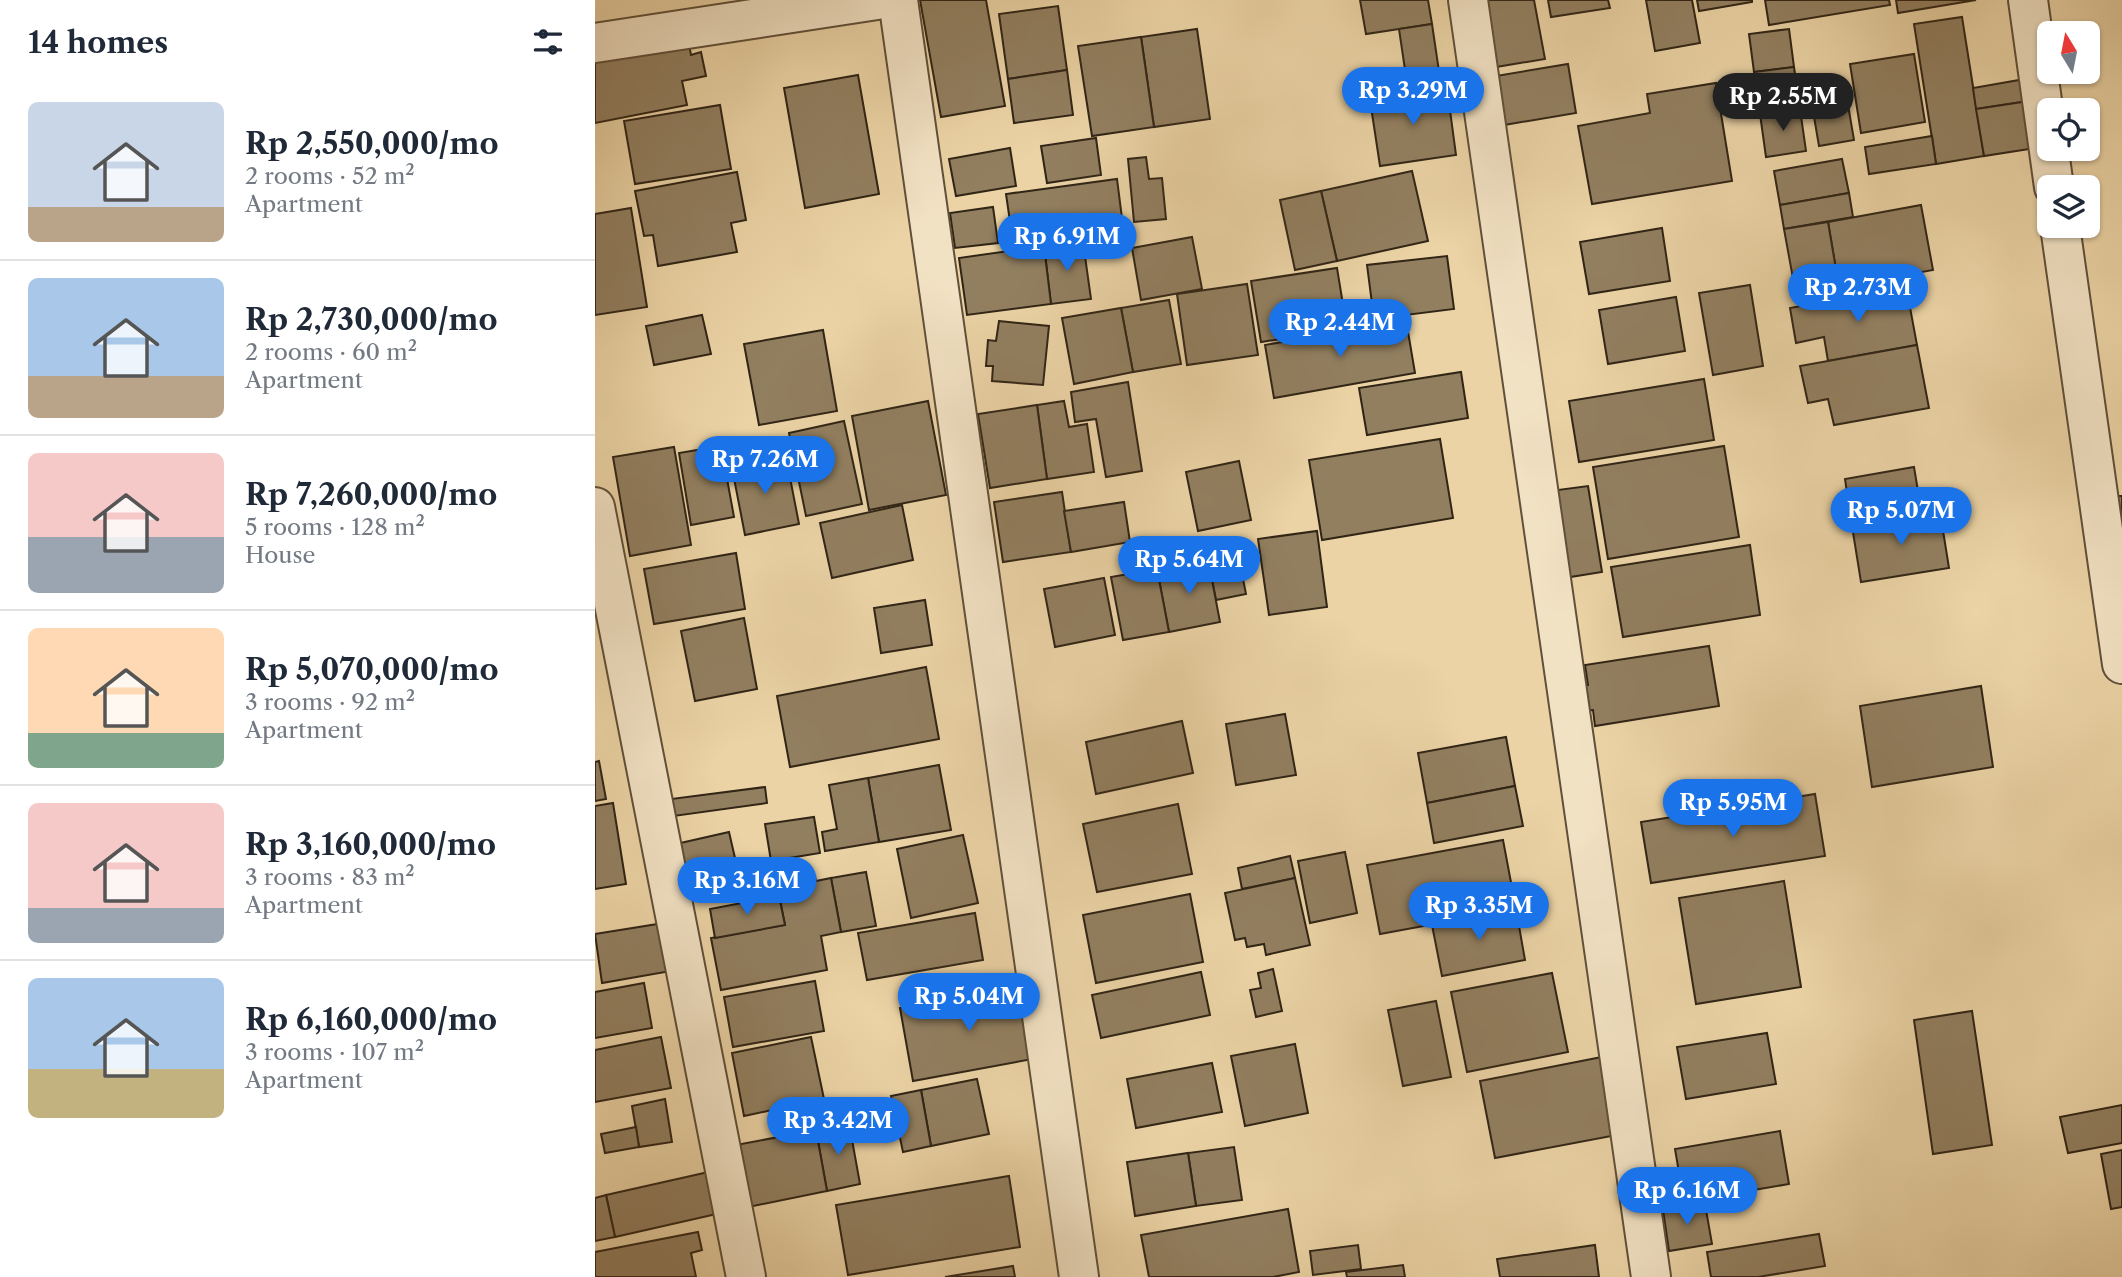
<!DOCTYPE html>
<html lang="en">
<head>
<meta charset="utf-8">
<style>
	:root { --surface:#fff; --page:#f6f6f7; --text:#1f2937; --muted:#747a83; --line:#e0e1e3; --accent:#1a73e8 }
	body { margin:0; font-family:"Libre Caslon Text",serif; background:var(--page); color:var(--text); height:100vh; display:flex; flex-direction:column; font-size:26px; white-space:nowrap }
	* { box-sizing:border-box; margin:0 }
	p { font-size:23px; color:var(--muted) }
	.icon { flex:none; width:38px; height:38px; fill:none; stroke:currentColor; stroke-width:2; stroke-linecap:round; stroke-linejoin:round }
	.map { position:relative; flex:1; overflow:hidden }
	.drawer { display:flex; flex-direction:column; background:var(--surface); width:595px }
	.drawer>* { flex:none }
	.needle { width:46px; rotate:350deg }
	.tools { position:absolute; left:1442px; top:21px; display:grid; gap:14px }
	.tools a { display:grid; place-items:center; width:63px; height:63px; border-radius:10px; background:var(--surface); box-shadow:0 2px 5px #0004; font-size:35px }
	.price { position:absolute; translate:-50% -60px; padding:0 16px; border-radius:24px; background:var(--accent); color:#fff; font-size:23px; line-height:46px; filter:drop-shadow(0 2px 4px #0008) }
	.price::after { content:''; position:absolute; left:50%; top:42px; width:21px; height:16px; margin-left:-10px; background:inherit; clip-path:polygon(0 0,100% 0,50% 100%) }
	.price.selected { background:#222; color:#fff }
	ul { padding:0; list-style:none }
	li { display:flex; align-items:center; gap:21px; height:175px; padding:0 28px }
	li+li { border-top:2px solid var(--line) }
	li span { display:grid; place-items:center; flex:none; width:196px; height:140px; border-radius:10px; color:#555 }
	li>.icon { margin-inline-start:auto }
	span .icon { width:84px; height:84px; fill:#fffc; stroke-width:1 }
	li b { font-size:30px }
	h2 { display:flex; justify-content:space-between; align-items:center; height:84px; padding:0 28px; font-size:30px }
	main { display:flex; flex:1; min-height:0 }
	.map>svg:first-child { display:block }
	.building { fill:#927f60; stroke:#312516; stroke-width:2 }
	.lines { fill:none; stroke-linecap:round; stroke-linejoin:round }
	.street-casing { stroke:#60503a; stroke-width:42 }
	.street { stroke:#f2e2c4; stroke-width:38 }
</style>
</head>
<body>
<main>
<section class="drawer">
<h2>14 homes<svg class="icon" aria-label="filters" viewBox="0 0 24 24"><path d="M4 7h16M4 17h16"/><circle cx="9" cy="7" r="2"/><circle cx="15" cy="17" r="2"/></svg></h2>
<ul>
<li><span style="background:linear-gradient(#c9d6e8 75%,#b9a48a 0)"><svg class="icon" aria-label="home" viewBox="0 0 24 24"><path d="M3 11l9-7 9 7M6 9v11h12V9"/></svg></span><div><b>Rp 2,550,000/mo</b><p>2 rooms · 52 m²</p><p>Apartment</p></div></li>
<li><span style="background:linear-gradient(#a9c7e8 70%,#b9a48a 0)"><svg class="icon" aria-label="home" viewBox="0 0 24 24"><path d="M3 11l9-7 9 7M6 9v11h12V9"/></svg></span><div><b>Rp 2,730,000/mo</b><p>2 rooms · 60 m²</p><p>Apartment</p></div></li>
<li><span style="background:linear-gradient(#f6c9c9 60%,#9aa5b1 0)"><svg class="icon" aria-label="home" viewBox="0 0 24 24"><path d="M3 11l9-7 9 7M6 9v11h12V9"/></svg></span><div><b>Rp 7,260,000/mo</b><p>5 rooms · 128 m²</p><p>House</p></div></li>
<li><span style="background:linear-gradient(#ffd9b3 75%,#7fa58c 0)"><svg class="icon" aria-label="home" viewBox="0 0 24 24"><path d="M3 11l9-7 9 7M6 9v11h12V9"/></svg></span><div><b>Rp 5,070,000/mo</b><p>3 rooms · 92 m²</p><p>Apartment</p></div></li>
<li><span style="background:linear-gradient(#f6c9c9 75%,#9aa5b1 0)"><svg class="icon" aria-label="home" viewBox="0 0 24 24"><path d="M3 11l9-7 9 7M6 9v11h12V9"/></svg></span><div><b>Rp 3,160,000/mo</b><p>3 rooms · 83 m²</p><p>Apartment</p></div></li>
<li><span style="background:linear-gradient(#a9c7e8 65%,#c2b280 0)"><svg class="icon" aria-label="home" viewBox="0 0 24 24"><path d="M3 11l9-7 9 7M6 9v11h12V9"/></svg></span><div><b>Rp 6,160,000/mo</b><p>3 rooms · 107 m²</p><p>Apartment</p></div></li>
</ul>
</section>
<div class="map">
<svg width="1527" height="1277" viewBox="0 0 1527 1277">
	<rect width="100%" height="100%" fill="#ebd3a5"/>
	<filter id="stains"><feTurbulence type="fractalNoise" baseFrequency=".00286" numOctaves="4"/><feColorMatrix values="0 0 0 0 .2 0 0 0 0 .09 0 0 0 0 .02 0 0 0 .5 -.17"/></filter>
	<radialGradient id="worn" r=".72"><stop offset=".6" stop-color="#630" stop-opacity="0"/><stop offset="1" stop-color="#630" stop-opacity=".3"/></radialGradient>
	<g class="building">
		<polygon points="325,0 391,0 410,106 346,117"/>
		<polygon points="765,0 833,0 837,24 771,34"/>
		<polygon points="884,0 939,0 950,59 895,68"/>
		<polygon points="953,0 1013,0 1015,8 956,17"/>
		<polygon points="1051,0 1097,0 1105,43 1060,51"/>
		<polygon points="1102,0 1157,0 1157,2 1104,11"/>
		<polygon points="1170,0 1294,0 1295,5 1174,25"/>
		<polygon points="1301,0 1381,0 1303,13"/>
		<polygon points="463,6 472,70 413,79 404,14"/>
		<polygon points="1367,17 1389,156 1341,164 1319,24"/>
		<polygon points="837,24 846,85 813,90 804,29"/>
		<polygon points="602,29 615,119 559,127 546,37"/>
		<polygon points="1194,29 1199,67 1159,72 1154,34"/>
		<polygon points="546,37 559,127 497,136 483,46"/>
		<polygon points="93,40 96,55 106,52 111,76 87,81 92,105 0,123 0,54"/>
		<polygon points="1319,54 1330,122 1266,133 1255,64"/>
		<polygon points="973,64 981,113 909,125 901,76"/>
		<polygon points="1199,67 1205,109 1165,114 1159,72"/>
		<polygon points="472,70 478,115 419,123 413,79"/>
		<polygon points="263,75 284,194 210,208 189,88"/>
		<polygon points="1430,79 1434,101 1381,109 1378,88"/>
		<polygon points="1121,83 1137,181 997,204 983,126 1055,113 1052,94"/>
		<polygon points="852,88 861,155 785,166 775,100"/>
		<polygon points="1252,99 1259,140 1224,146 1217,105"/>
		<polygon points="1434,101 1441,148 1389,156 1381,109"/>
		<polygon points="125,105 136,169 40,184 29,121"/>
		<polygon points="1205,109 1211,151 1171,157 1165,114"/>
		<polygon points="1337,136 1341,164 1274,174 1270,147"/>
		<polygon points="501,138 506,175 452,183 446,146"/>
		<polygon points="415,148 421,186 361,196 354,159"/>
		<polygon points="551,157 554,179 567,178 571,219 539,222 533,159"/>
		<polygon points="1247,159 1254,193 1185,205 1179,171"/>
		<polygon points="817,171 833,241 742,261 726,191"/>
		<polygon points="142,172 151,220 136,223 142,252 63,266 58,235 49,236 40,191"/>
		<polygon points="522,179 529,234 419,249 411,194"/>
		<polygon points="726,191 742,261 700,270 685,200"/>
		<polygon points="1254,193 1258,217 1189,229 1185,205"/>
		<polygon points="1326,205 1338,270 1244,287 1233,222"/>
		<polygon points="398,207 403,243 360,248 355,213"/>
		<polygon points="36,208 52,307 0,315 0,214"/>
		<polygon points="1233,222 1244,287 1201,295 1189,229"/>
		<polygon points="1067,228 1075,281 994,294 985,242"/>
		<polygon points="597,237 607,289 546,300 537,248"/>
		<polygon points="488,242 496,299 456,304 449,246"/>
		<polygon points="449,246 456,304 372,315 364,258"/>
		<polygon points="852,256 859,309 779,319 772,265"/>
		<polygon points="742,268 752,329 666,342 656,281"/>
		<polygon points="652,284 663,355 592,365 582,294"/>
		<polygon points="1155,285 1168,366 1118,375 1104,293"/>
		<polygon points="1311,286 1322,345 1233,361 1229,337 1201,343 1195,308"/>
		<polygon points="1081,297 1090,351 1013,364 1004,310"/>
		<polygon points="574,300 586,364 538,372 526,308"/>
		<polygon points="526,308 538,372 479,384 467,318"/>
		<polygon points="107,315 116,354 59,365 51,326"/>
		<polygon points="811,320 820,373 679,398 670,345"/>
		<polygon points="404,321 454,326 448,385 397,381 398,366 391,366 393,340 401,341"/>
		<polygon points="228,330 242,411 164,425 149,344"/>
		<polygon points="1322,345 1334,408 1239,425 1233,399 1213,403 1205,366"/>
		<polygon points="866,372 873,418 772,435 764,388"/>
		<polygon points="1109,379 1119,440 984,462 974,401"/>
		<polygon points="533,382 547,471 511,477 501,419 480,422 476,392"/>
		<polygon points="333,401 351,495 274,510 257,416"/>
		<polygon points="469,401 474,427 492,424 499,472 452,479 442,405"/>
		<polygon points="442,405 452,479 395,488 383,414"/>
		<polygon points="249,421 267,504 211,516 194,433"/>
		<polygon points="845,439 858,518 727,540 714,460"/>
		<polygon points="126,446 139,517 96,525 84,453"/>
		<polygon points="1129,446 1144,537 1013,559 998,467"/>
		<polygon points="79,447 96,545 35,556 18,457"/>
		<polygon points="191,457 204,524 150,535 137,468"/>
		<polygon points="644,461 656,520 603,531 591,472"/>
		<polygon points="1319,467 1327,515 1257,526 1250,479"/>
		<polygon points="993,486 1007,572 969,578 955,491"/>
		<polygon points="467,492 476,552 408,562 399,502"/>
		<polygon points="1521,496 1527,496 1527,534"/>
		<polygon points="529,502 535,542 476,552 469,511"/>
		<polygon points="307,505 318,560 237,578 225,523"/>
		<polygon points="1345,512 1354,568 1266,582 1257,526"/>
		<polygon points="722,531 732,607 674,615 663,539"/>
		<polygon points="1155,545 1165,615 1028,637 1016,567"/>
		<polygon points="141,553 150,609 59,624 49,569"/>
		<polygon points="643,554 651,594 621,600 613,559"/>
		<polygon points="613,559 625,622 574,632 562,569"/>
		<polygon points="562,569 574,632 528,640 516,577"/>
		<polygon points="509,578 520,635 460,647 449,589"/>
		<polygon points="330,600 337,645 286,653 279,608"/>
		<polygon points="149,618 162,689 100,701 86,631"/>
		<polygon points="1114,646 1124,706 1000,726 998,710 987,711 982,686 993,685 990,665"/>
		<polygon points="331,667 344,739 195,767 182,696"/>
		<polygon points="1386,686 1398,767 1277,787 1265,706"/>
		<polygon points="690,714 701,775 641,785 631,724"/>
		<polygon points="587,721 598,773 501,794 491,742"/>
		<polygon points="911,737 920,786 832,803 823,753"/>
		<polygon points="4,761 11,799 0,801 0,762"/>
		<polygon points="344,765 356,830 284,842 273,778"/>
		<polygon points="273,778 284,842 230,851 227,832 242,829 234,785"/>
		<polygon points="920,786 928,826 839,843 832,803"/>
		<polygon points="170,787 172,803 79,816 76,799"/>
		<polygon points="1220,794 1230,856 1056,883 1046,822"/>
		<polygon points="18,803 31,884 0,889 0,806"/>
		<polygon points="583,804 597,874 502,892 488,824"/>
		<polygon points="219,817 225,853 176,861 170,824"/>
		<polygon points="134,832 143,871 91,883 81,844"/>
		<polygon points="368,835 383,903 316,918 302,849"/>
		<polygon points="908,840 921,909 785,934 772,865"/>
		<polygon points="750,852 762,913 715,923 703,861"/>
		<polygon points="695,856 700,878 647,889 643,868"/>
		<polygon points="271,872 281,926 246,932 236,878"/>
		<polygon points="220,877 221,881 236,878 246,932 226,936 232,970 126,990 116,938 190,925 182,885"/>
		<polygon points="700,878 715,945 671,955 669,944 652,947 650,938 640,940 630,893"/>
		<polygon points="1189,881 1206,987 1101,1004 1084,898"/>
		<polygon points="595,894 608,962 501,983 488,915"/>
		<polygon points="184,896 190,925 120,938 115,909"/>
		<polygon points="921,909 930,960 847,976 837,925"/>
		<polygon points="380,913 388,960 272,980 263,933"/>
		<polygon points="69,923 76,971 7,983 0,934"/>
		<polygon points="678,969 687,1011 661,1017 655,990 666,988 663,973"/>
		<polygon points="606,972 615,1015 506,1038 497,995"/>
		<polygon points="957,973 973,1052 872,1072 856,992"/>
		<polygon points="220,981 229,1031 138,1047 129,997"/>
		<polygon points="49,983 57,1028 0,1038 0,992"/>
		<polygon points="428,985 443,1058 318,1081 305,1008"/>
		<polygon points="841,1001 856,1077 808,1086 793,1010"/>
		<polygon points="1377,1011 1397,1145 1338,1154 1319,1020"/>
		<polygon points="1172,1033 1181,1084 1091,1099 1082,1047"/>
		<polygon points="66,1037 76,1088 0,1102 0,1050"/>
		<polygon points="216,1037 229,1099 149,1116 137,1053"/>
		<polygon points="700,1044 713,1113 650,1126 636,1056"/>
		<polygon points="1012,1056 1027,1134 900,1158 885,1081"/>
		<polygon points="617,1063 627,1112 541,1128 532,1079"/>
		<polygon points="382,1079 394,1134 336,1146 326,1090"/>
		<polygon points="326,1090 336,1146 308,1152 296,1096"/>
		<polygon points="70,1099 77,1142 44,1147 37,1106"/>
		<polygon points="1527,1105 1527,1143 1473,1153 1465,1117"/>
		<polygon points="254,1123 265,1184 232,1191 221,1130"/>
		<polygon points="41,1127 44,1147 10,1153 6,1134"/>
		<polygon points="221,1130 232,1191 153,1207 141,1145"/>
		<polygon points="1185,1131 1194,1184 1089,1202 1080,1149"/>
		<polygon points="639,1147 647,1200 601,1206 593,1153"/>
		<polygon points="1527,1150 1527,1207 1516,1209 1506,1154"/>
		<polygon points="593,1153 601,1206 540,1216 532,1162"/>
		<polygon points="118,1171 126,1213 20,1237 11,1195"/>
		<polygon points="414,1176 425,1247 253,1275 241,1205"/>
		<polygon points="11,1195 20,1237 0,1241 0,1198"/>
		<polygon points="1110,1204 1117,1244 1074,1251 1068,1210"/>
		<polygon points="693,1209 704,1272 678,1277 554,1277 546,1235"/>
		<polygon points="103,1232 107,1250 96,1253 101,1277 0,1277 0,1252"/>
		<polygon points="1224,1234 1230,1266 1163,1277 1116,1277 1112,1252"/>
		<polygon points="763,1245 766,1269 718,1275 715,1251"/>
		<polygon points="1000,1245 1004,1277 905,1277 902,1259"/>
		<polygon points="808,1265 810,1277 752,1277 751,1272"/>
		<polygon points="418,1266 420,1277 350,1277"/>
	</g>
	<g class="lines">
		<defs>
			<g id="street">
				<polyline points="303,0 484,1277"/>
				<polyline points="873,0 1056,1277"/>
				<polyline points="1433,0 1459,187"/>
				<polyline points="0,43 282,0"/>
				<polyline points="1465,226 1527,664"/>
				<polyline points="0,507 151,1277"/>
			</g>
		</defs>
		<use href="#street" class="street-casing"/>
		<use href="#street" class="street"/>
	</g>
	<rect width="100%" height="100%" filter="url(#stains)"/>
	<rect width="100%" height="100%" fill="url(#worn)"/>
</svg>
<div class="tools">
<a><svg class="needle" viewBox="-14 -14 28 28"><path d="M0-13l5 13h-10z" fill="#e53935"/><path d="M0 13l5-13h-10z" fill="#747a83"/></svg></a>
<a><svg class="icon" aria-label="locate" viewBox="0 0 24 24"><circle cx="12" cy="12" r="6"/><path d="M12 2v4M12 18v4M2 12h4M18 12h4"/></svg></a>
<a><svg class="icon" aria-label="layers" viewBox="0 0 24 24"><path d="M12 4l9 5-9 5-9-5zM3 14l9 5 9-5"/></svg></a>
</div>
<b class="price" style="left:818px;top:127px">Rp 3.29M</b>
<b class="price selected" style="left:1188px;top:133px">Rp 2.55M</b>
<b class="price" style="left:472px;top:273px">Rp 6.91M</b>
<b class="price" style="left:1263px;top:324px">Rp 2.73M</b>
<b class="price" style="left:745px;top:359px">Rp 2.44M</b>
<b class="price" style="left:170px;top:496px">Rp 7.26M</b>
<b class="price" style="left:1306px;top:547px">Rp 5.07M</b>
<b class="price" style="left:594px;top:596px">Rp 5.64M</b>
<b class="price" style="left:1138px;top:839px">Rp 5.95M</b>
<b class="price" style="left:152px;top:917px">Rp 3.16M</b>
<b class="price" style="left:884px;top:942px">Rp 3.35M</b>
<b class="price" style="left:374px;top:1033px">Rp 5.04M</b>
<b class="price" style="left:243px;top:1157px">Rp 3.42M</b>
<b class="price" style="left:1092px;top:1227px">Rp 6.16M</b>
</div>
</main>
</body>
</html>
